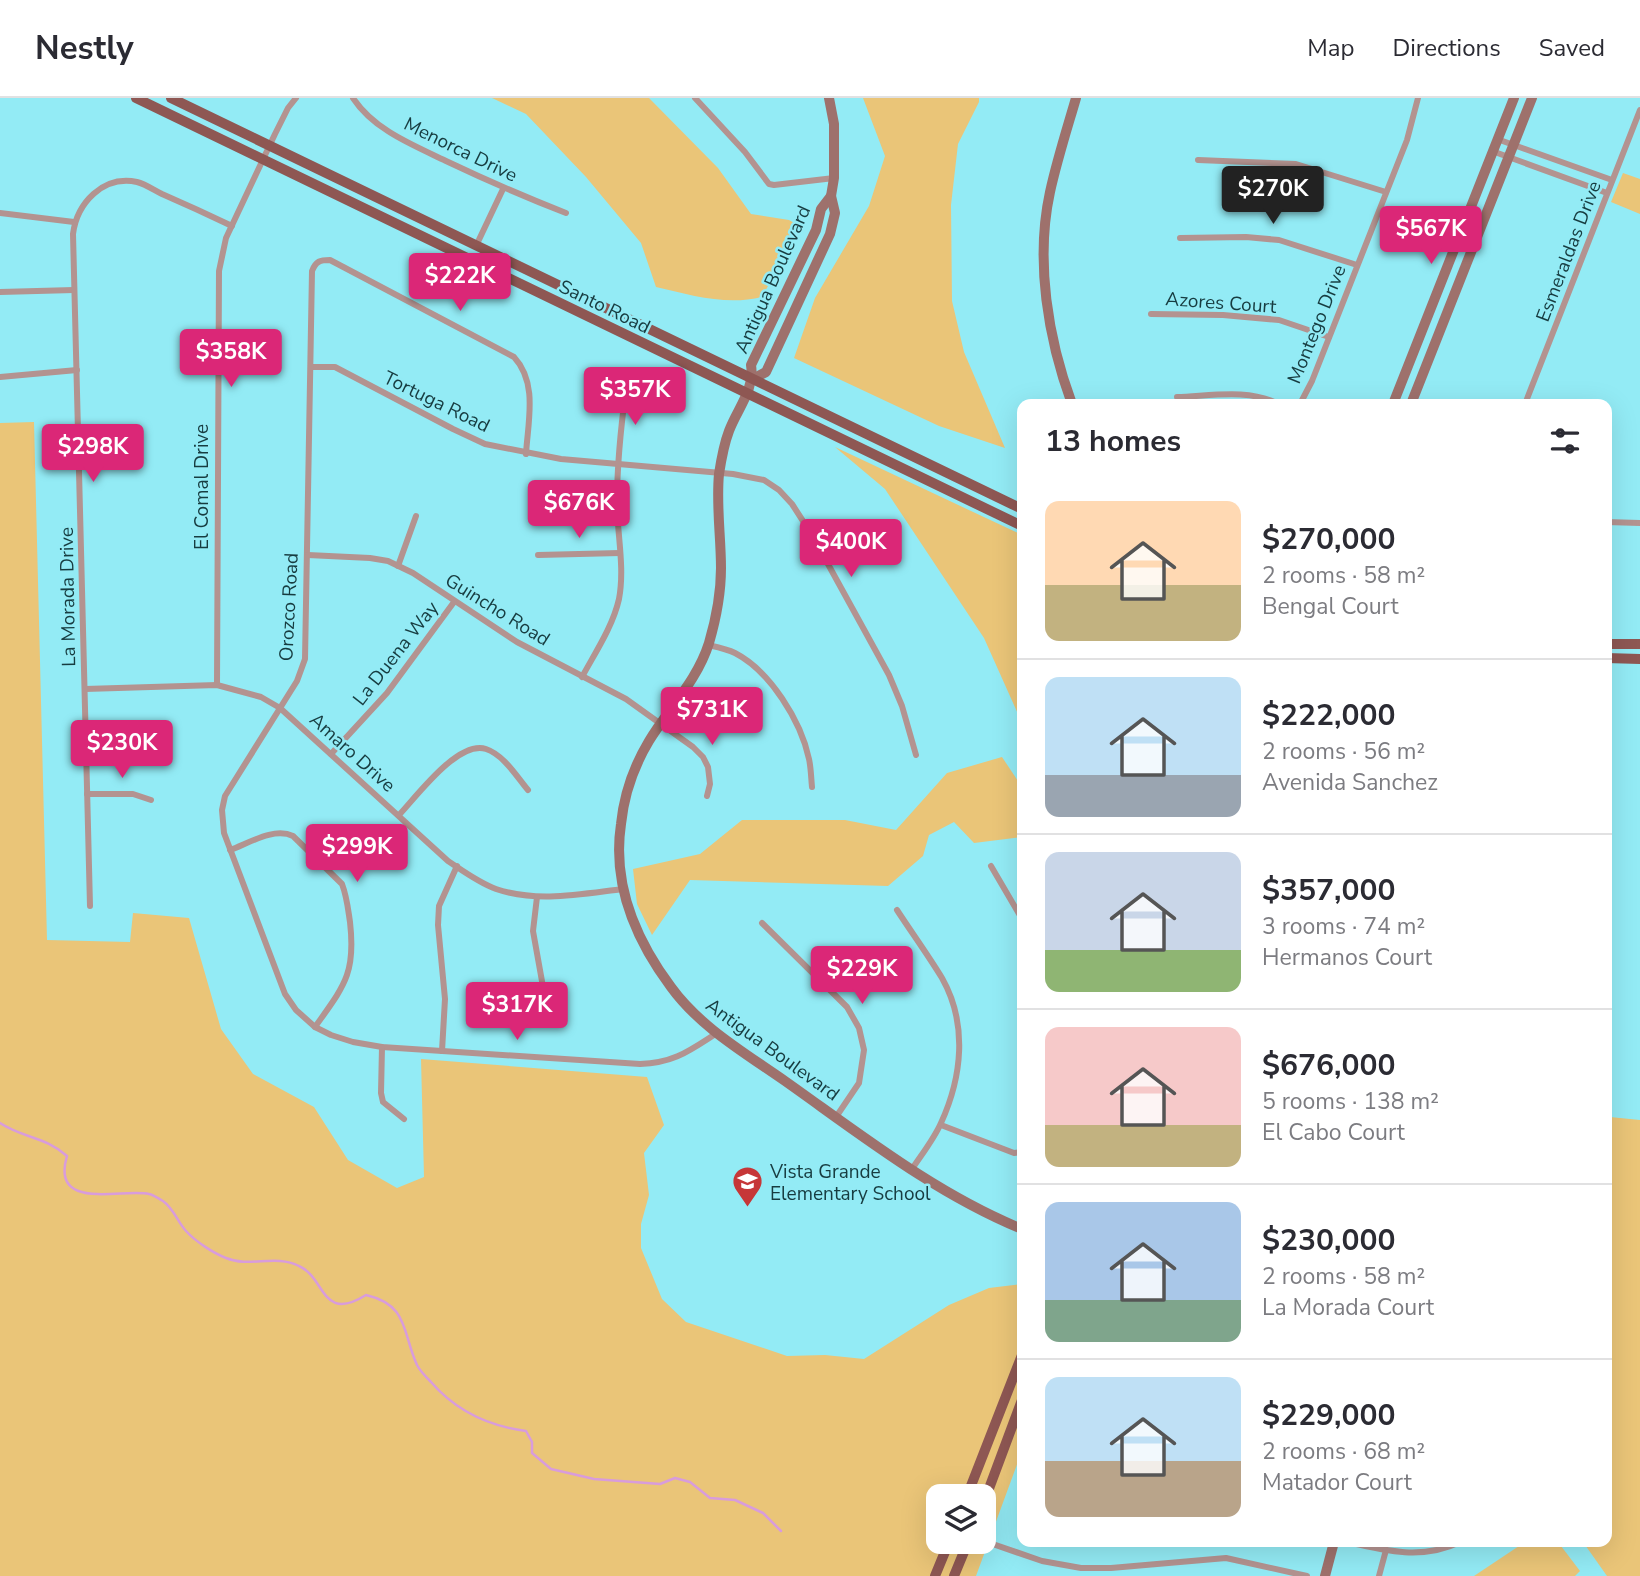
<!DOCTYPE html>
<html lang="en">
<head>
<meta charset="utf-8">
<style>
	:root { --surface:#fff; --page:#f7f7f7; --text:#2b2b33; --muted:#7c7c81; --line:#e1e1e2; --accent:#db2777 }
	body { margin:0; font-family:"Nunito Sans",sans-serif; background:var(--page); color:var(--text); height:100vh; display:flex; flex-direction:column; font-size:26px; white-space:nowrap }
	* { box-sizing:border-box; margin:0 }
	p { font-size:23px; color:var(--muted) }
	.icon { flex:none; width:38px; height:38px; fill:none; stroke:currentColor; stroke-width:2; stroke-linecap:round; stroke-linejoin:round }
	.map { position:relative; flex:1; overflow:hidden }
	.side { position:absolute; left:1017px; top:301px; width:595px; height:1148px; display:flex; flex-direction:column; background:var(--surface); border-radius:14px; box-shadow:0 7px 28px #0002 }
	.side>* { flex:none }
	.controls { position:absolute; left:926px; top:1386px; display:grid; gap:14px }
	.controls a { display:grid; place-items:center; width:70px; height:70px; border-radius:14px; background:var(--surface); box-shadow:0 7px 28px #0002; font-size:35px }
	.price { position:absolute; translate:-50% -60px; padding:0 16px; border-radius:7px; background:var(--accent); color:#fff; font-size:23px; line-height:46px; filter:drop-shadow(0 2px 4px #0008) }
	.price::after { content:''; position:absolute; left:50%; top:42px; width:21px; height:16px; margin-left:-10px; background:inherit; clip-path:polygon(0 0,100% 0,50% 100%) }
	.price.selected { background:#222; color:#fff }
	ul { padding:0; list-style:none }
	li { display:flex; align-items:center; gap:21px; height:175px; padding:0 28px }
	li+li { border-top:2px solid var(--line) }
	li span { display:grid; place-items:center; flex:none; width:196px; height:140px; border-radius:14px; color:#555 }
	li>.icon { margin-inline-start:auto }
	span .icon { width:84px; height:84px; fill:#fffc; stroke-width:1 }
	li b { font-size:30px }
	h2 { display:flex; justify-content:space-between; align-items:center; height:84px; padding:0 28px; font-size:30px }
	header { display:flex; align-items:center; gap:42px; box-sizing:border-box; height:98px; padding:0 35px; background:var(--surface); border-bottom:2px solid var(--line) }
	header strong { font-size:33px }
	nav { display:flex; gap:38px; margin-inline-start:auto; font-size:24px }
	.map>svg:first-child { display:block }
	.green { fill:#eac578; fill-rule:evenodd }
	.lines { fill:none; stroke-linecap:round; stroke-linejoin:round }
	.stream { stroke:#d89cdb; stroke-width:2.5 }
	.street { stroke:#b39390; stroke-width:6 }
	.secondary { stroke:#9e716c; stroke-width:10 }
	.primary { stroke:#8e5753; stroke-width:10 }
	.labels { text-anchor:middle; stroke-width:5; stroke-linejoin:round; paint-order:stroke }
	.street-label { font-size:19px; fill:#173c40; stroke:#93ebf5 }
	.poi-label { font-size:19px; fill:#173c40; stroke:#93ebf5; text-anchor:start }
</style>
</head>
<body>
<header>
<strong>Nestly</strong>
<nav><a>Map</a><a>Directions</a><a>Saved</a></nav>
</header>
<div class="map">
<svg width="1640" height="1478" viewBox="0 0 1640 1478">
	<rect width="100%" height="100%" fill="#93ebf5"/>
	<g class="green">
		<path d="M492 0H649L718 70 751 116 789 122 796 126 780 166 762 199C726 208 691 197 656 189L641 145 586 79 526 16Z"/>
		<polygon points="863,0 979,0 979,4 958,46 951,107 952,203 964,254 1005,350 939,328 794,260 815,200 869,108 885,58"/>
		<polygon points="1623,75 1640,81 1640,116 1611,104"/>
		<path d="M34 324 47 842 130 844 133 815 189 820 221 931 253 976 314 1009 348 1062 397 1090 424 1079 421 961 647 979 664 1027 644 1055 649 1097 641 1126V1150L662 1201 686 1224 787 1258 825 1257 864 1261 949 1207 989 1190 1022 1186V1353L976 1478H0V325ZM938 1398H984V1444H938Z"/>
		<polygon points="835,349 1022,437 1022,625 984,540 885,391"/>
		<polygon points="1002,659 1022,689 1022,739 974,745 954,724 929,737 923,758 888,788 690,782 652,837 637,806 633,771 700,756 742,722 845,722 896,732 947,675"/>
		<polygon points="1607,997 1610,1019 1640,1022 1640,1478 1607,1478 1583,1444 1606,1444"/>
		<polygon points="1525,1444 1558,1444 1580,1473 1575,1478 1474,1478"/>
	</g>
	<g class="lines">
		<path class="stream" d="M0 1025C23 1040 46 1039 67 1058 50 1114 123 1090 149 1096 154 1097 159 1101 163 1103 174 1111 177 1123 186 1133 195 1143 213 1155 226 1160 250 1170 275 1156 299 1168 326 1180 321 1225 366 1197 409 1207 402 1234 417 1267 420 1273 426 1279 431 1284 456 1313 488 1328 526 1333L532 1344V1355L551 1371 594 1381 660 1386 675 1380 690 1384 710 1400 735 1402 763 1415 781 1433"/>
		<g class="street">
			<path d="M353 0C374 32 413 47 446 63 486 82 525 99 566 115"/>
			<polyline points="695,0 745,54 769,86 774,87 834,80"/>
			<polyline points="1497,41 1612,82"/>
			<polyline points="1492,53 1607,95"/>
			<polyline points="1198,62 1296,66 1386,94"/>
			<polyline points="0,115 74,124"/>
			<polyline points="1180,140 1246,139 1279,142 1357,167"/>
			<polyline points="476,148 503,91"/>
			<polyline points="0,194 74,192"/>
			<polyline points="1151,216 1223,217 1279,222 1329,239"/>
			<polyline points="311,269 335,269 453,331 485,346 561,361 733,376 764,382 779,392 792,406 812,437 889,577 902,608 916,657"/>
			<polyline points="0,279 77,272"/>
			<path d="M1177 299C1210 298 1249 290 1278 306"/>
			<polyline points="1300,306 1312,283 1407,42 1418,0"/>
			<polyline points="1525,306 1640,12"/>
			<path d="M526 356C528 323 538 285 514 259L330 162C320 162 316 163 312 173L305 561 297 583 225 698 222 712 224 735 285 896 296 912 315 929 331 937 353 944 382 949 640 966C674 965 689 953 717 935"/>
			<polyline points="1606,424 1640,425"/>
			<polyline points="308,457 370,460 388,463 413,475 517,544 626,601 693,649 703,659 708,669 710,686 707,698"/>
			<polyline points="538,457 620,455"/>
			<polyline points="398,468 416,418"/>
			<path d="M708 547C717 549 727 551 735 555 770 573 801 623 809 661 811 670 811 679 812 689"/>
			<path d="M582 579C595 555 613 528 619 501 625 469 617 436 617 404 617 366 621 328 626 291"/>
			<polyline points="217,587 219,173 226,140 275,36 288,10 296,0"/>
			<path d="M85 591 217 587 261 599 280 610 448 763C463 773 479 785 496 791 537 805 581 796 623 791"/>
			<polyline points="331,656 387,595 454,504"/>
			<polyline points="87,696 133,696 151,702"/>
			<path d="M399 717C417 698 458 642 486 651 504 657 517 679 528 692"/>
			<path d="M230 752C249 745 274 729 293 738L342 786C347 799 348 811 350 824 356 876 344 888 315 929"/>
			<polyline points="991,768 1022,821"/>
			<polyline points="537,799 533,833 545,900"/>
			<path d="M90 808 73 136C77 105 103 77 137 84 145 86 154 92 162 96 185 106 209 117 232 128"/>
			<path d="M897 812C912 835 928 857 942 880 968 926 962 979 941 1025 934 1041 922 1056 912 1071"/>
			<polyline points="762,825 847,909 859,930 864,952 859,985 836,1019"/>
			<polyline points="382,949 381,995 383,1004 404,1021"/>
			<polyline points="442,953 445,901 438,827 439,808 457,768"/>
			<polyline points="941,1027 1014,1055 1022,1054"/>
			<polyline points="984,1443 1042,1463 1081,1470 1111,1470 1226,1460 1307,1478"/>
			<path d="M1348 1444C1386 1453 1423 1462 1460 1444"/>
			<polyline points="1379,1478 1386,1452"/>
		</g>
		<g class="secondary">
			<path d="M829 0 834 26V80L831 98 821 111 816 132 751 267C755 292 737 311 729 333 724 346 721 363 719 376 716 407 721 439 721 470 721 495 716 521 709 545 697 583 669 610 649 643 634 668 624 697 621 726 612 786 636 842 671 889 700 929 745 955 785 983 860 1036 936 1096 1022 1131"/>
			<polyline points="753,281 766,274 830,136 835,115 831,98"/>
			<path d="M1072 306C1048 241 1035 163 1050 94 1057 62 1067 31 1076 0"/>
			<polyline points="1393,306 1514,0"/>
			<polyline points="1411,306 1532,0"/>
			<polyline points="1325,1478 1334,1444"/>
		</g>
		<g class="primary">
			<polyline points="136,0 1022,428"/>
			<polyline points="171,0 1022,411"/>
			<polyline points="1606,546 1640,546"/>
			<polyline points="1606,560 1640,561"/>
			<polyline points="967,1398 1022,1257"/>
			<polyline points="984,1404 1022,1302"/>
			<polyline points="935,1478 949,1444"/>
			<polyline points="954,1478 968,1444"/>
		</g>
	</g>
	<defs>
		<symbol id="school-pin" viewBox="-11 -11 22 30"><path d="M0 17L-7.5 6A9.5 9.5 0 1 1 7.5 6Z" fill="#c63738" stroke="#93ebf5"/><path d="M0-5L7-2L0 1L-7-2ZM-4 1L0 2.5L4 1V4Q0 6-4 4Z" fill="#fff"/></symbol>
	</defs>
	<g fill-rule="evenodd">
		<use href="#school-pin" x="730" y="1066" width="35" height="47"/>
	</g>
	<g class="labels">
		<g class="street-label">
			<text transform="translate(461 51) rotate(26)" y="7">Menorca Drive</text>
			<text transform="translate(1568 153) rotate(-69)" y="7">Esmeraldas Drive</text>
			<text transform="translate(772 181) rotate(-66)" y="7">Antigua Boulevard</text>
			<text transform="translate(1221 204) rotate(4)" y="7">Azores Court</text>
			<text transform="translate(605 208) rotate(26)" y="7">Santo Road</text>
			<text transform="translate(1316 226) rotate(-68)" y="7">Montego Drive</text>
			<text transform="translate(437 303) rotate(26)" y="7">Tortuga Road</text>
			<text transform="translate(201 389) rotate(-90)" y="7">El Comal Drive</text>
			<text transform="translate(67 499) rotate(-91)" y="7">La Morada Drive</text>
			<text transform="translate(288 509) rotate(-87)" y="7">Orozco Road</text>
			<text transform="translate(498 511) rotate(32)" y="7">Guincho Road</text>
			<text transform="translate(395 555) rotate(-52)" y="7">La Duena Way</text>
			<text transform="translate(353 654) rotate(42)" y="7">Amaro Drive</text>
			<text transform="translate(773 951) rotate(36)" y="7">Antigua Boulevard</text>
		</g>
		<g class="poi-label">
			<text x="770" y="1080">Vista Grande<tspan x="770" dy="22">Elementary School</tspan></text>
		</g>
	</g>
</svg>
<div class="controls">
<a><svg class="icon" aria-label="layers" viewBox="0 0 24 24"><path d="M12 4l9 5-9 5-9-5zM3 14l9 5 9-5"/></svg></a>
</div>
<b class="price selected" style="left:1273px;top:128px">$270K</b>
<b class="price" style="left:1431px;top:168px">$567K</b>
<b class="price" style="left:460px;top:215px">$222K</b>
<b class="price" style="left:231px;top:291px">$358K</b>
<b class="price" style="left:635px;top:329px">$357K</b>
<b class="price" style="left:93px;top:386px">$298K</b>
<b class="price" style="left:579px;top:442px">$676K</b>
<b class="price" style="left:851px;top:481px">$400K</b>
<b class="price" style="left:712px;top:649px">$731K</b>
<b class="price" style="left:122px;top:682px">$230K</b>
<b class="price" style="left:357px;top:786px">$299K</b>
<b class="price" style="left:862px;top:908px">$229K</b>
<b class="price" style="left:517px;top:944px">$317K</b>
<section class="side">
<h2>13 homes<svg class="icon" aria-label="filters" viewBox="0 0 24 24"><path d="M4 7h16M4 17h16"/><circle cx="9" cy="7" r="2"/><circle cx="15" cy="17" r="2"/></svg></h2>
<ul>
<li><span style="background:linear-gradient(#ffd9b3 60%,#c2b280 0)"><svg class="icon" aria-label="home" viewBox="0 0 24 24"><path d="M3 11l9-7 9 7M6 9v11h12V9"/></svg></span><div><b>$270,000</b><p>2 rooms · 58 m²</p><p>Bengal Court</p></div></li>
<li><span style="background:linear-gradient(#bfe0f5 70%,#9aa5b1 0)"><svg class="icon" aria-label="home" viewBox="0 0 24 24"><path d="M3 11l9-7 9 7M6 9v11h12V9"/></svg></span><div><b>$222,000</b><p>2 rooms · 56 m²</p><p>Avenida Sanchez</p></div></li>
<li><span style="background:linear-gradient(#c9d6e8 70%,#8fb573 0)"><svg class="icon" aria-label="home" viewBox="0 0 24 24"><path d="M3 11l9-7 9 7M6 9v11h12V9"/></svg></span><div><b>$357,000</b><p>3 rooms · 74 m²</p><p>Hermanos Court</p></div></li>
<li><span style="background:linear-gradient(#f6c9c9 70%,#c2b280 0)"><svg class="icon" aria-label="home" viewBox="0 0 24 24"><path d="M3 11l9-7 9 7M6 9v11h12V9"/></svg></span><div><b>$676,000</b><p>5 rooms · 138 m²</p><p>El Cabo Court</p></div></li>
<li><span style="background:linear-gradient(#a9c7e8 70%,#7fa58c 0)"><svg class="icon" aria-label="home" viewBox="0 0 24 24"><path d="M3 11l9-7 9 7M6 9v11h12V9"/></svg></span><div><b>$230,000</b><p>2 rooms · 58 m²</p><p>La Morada Court</p></div></li>
<li><span style="background:linear-gradient(#bfe0f5 60%,#b9a48a 0)"><svg class="icon" aria-label="home" viewBox="0 0 24 24"><path d="M3 11l9-7 9 7M6 9v11h12V9"/></svg></span><div><b>$229,000</b><p>2 rooms · 68 m²</p><p>Matador Court</p></div></li>
</ul>
</section>
</div>
</body>
</html>
